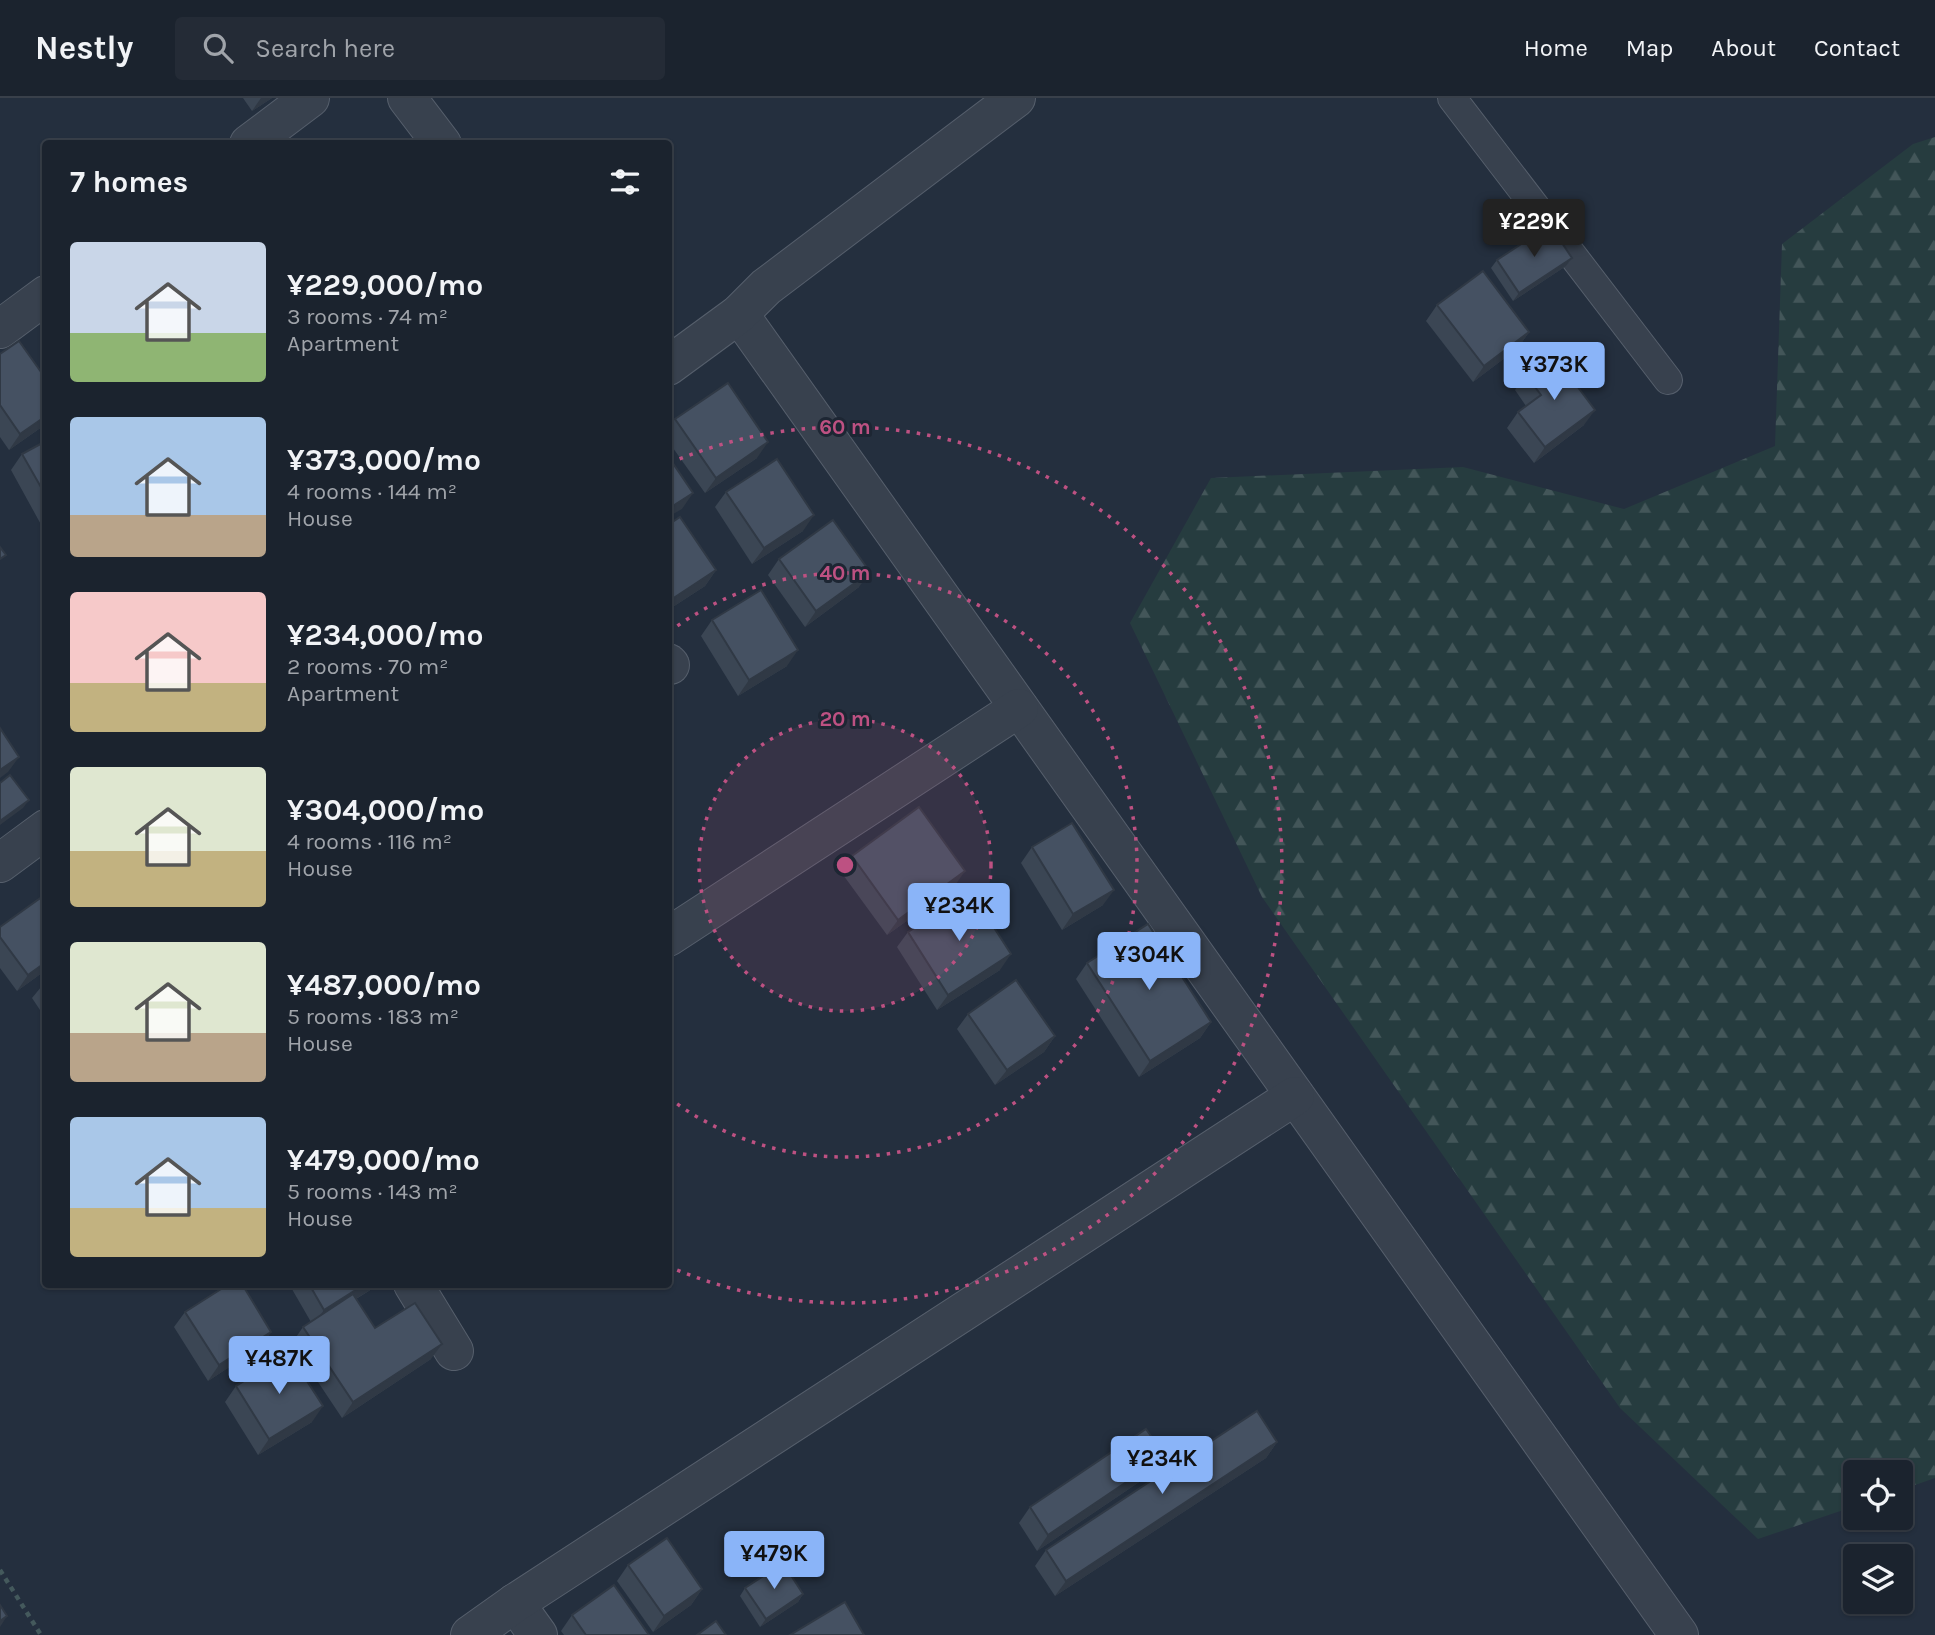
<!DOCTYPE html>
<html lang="en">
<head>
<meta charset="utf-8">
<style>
	:root { --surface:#1b232e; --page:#242b36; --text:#f1f3f6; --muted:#a0a4aa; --line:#39404a; --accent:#8ab4f8 }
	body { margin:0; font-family:Karla,sans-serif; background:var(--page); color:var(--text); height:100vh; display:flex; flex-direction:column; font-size:26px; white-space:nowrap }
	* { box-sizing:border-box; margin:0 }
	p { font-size:23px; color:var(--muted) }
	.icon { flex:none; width:38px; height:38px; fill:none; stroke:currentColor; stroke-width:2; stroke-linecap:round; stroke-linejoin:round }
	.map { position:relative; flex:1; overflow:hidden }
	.side { position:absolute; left:42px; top:42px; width:630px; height:1148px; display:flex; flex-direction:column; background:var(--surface); border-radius:7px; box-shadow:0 2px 5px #0004,0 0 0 2px var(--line) }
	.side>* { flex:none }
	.buttons { position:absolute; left:1843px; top:1362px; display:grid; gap:14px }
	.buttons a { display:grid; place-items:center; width:70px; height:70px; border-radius:7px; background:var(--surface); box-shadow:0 2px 5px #0004,0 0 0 2px var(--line); font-size:35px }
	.price { position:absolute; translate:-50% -60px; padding:0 16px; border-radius:7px; background:var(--accent); color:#111; font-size:23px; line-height:46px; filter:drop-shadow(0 2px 4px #0008) }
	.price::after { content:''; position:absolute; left:50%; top:42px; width:21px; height:16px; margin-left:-10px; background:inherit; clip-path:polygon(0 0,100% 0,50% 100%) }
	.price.selected { background:#222; color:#fff }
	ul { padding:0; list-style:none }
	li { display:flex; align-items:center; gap:21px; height:175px; padding:0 28px }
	li span { display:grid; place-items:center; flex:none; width:196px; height:140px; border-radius:7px; color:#555 }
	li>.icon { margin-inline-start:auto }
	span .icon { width:84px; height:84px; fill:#fffc; stroke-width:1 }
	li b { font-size:30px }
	h2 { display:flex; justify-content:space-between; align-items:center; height:84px; padding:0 28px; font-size:30px }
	header { display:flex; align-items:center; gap:42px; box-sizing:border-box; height:98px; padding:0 35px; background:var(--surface); border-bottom:2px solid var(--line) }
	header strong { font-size:33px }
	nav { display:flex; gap:38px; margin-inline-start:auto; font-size:24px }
	.search { width:490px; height:63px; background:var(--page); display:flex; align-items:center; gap:18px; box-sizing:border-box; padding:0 24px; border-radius:7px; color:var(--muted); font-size:26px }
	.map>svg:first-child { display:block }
	.forest { fill:url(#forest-firs) }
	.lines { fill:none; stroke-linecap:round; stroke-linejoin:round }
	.lane-casing { stroke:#565f6c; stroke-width:30 }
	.street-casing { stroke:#565f6c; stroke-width:40 }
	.path { stroke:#44595c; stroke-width:4.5; stroke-dasharray:5 5; stroke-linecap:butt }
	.lane { stroke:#38414e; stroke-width:28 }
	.street { stroke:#38414e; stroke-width:38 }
	.wall { fill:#3b4654 }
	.shaded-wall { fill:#303945 }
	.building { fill:#455162; stroke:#303945; stroke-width:2 }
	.ring { fill:none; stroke:#bd5182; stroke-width:3.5; stroke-dasharray:3.5 7 }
	.centre { fill:#bd5182; stroke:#1d2633; stroke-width:3.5 }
	.ring-label { font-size:21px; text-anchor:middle; font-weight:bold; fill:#bd5182; stroke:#1d2633; stroke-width:6; stroke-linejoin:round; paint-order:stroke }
</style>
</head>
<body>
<header>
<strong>Nestly</strong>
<div class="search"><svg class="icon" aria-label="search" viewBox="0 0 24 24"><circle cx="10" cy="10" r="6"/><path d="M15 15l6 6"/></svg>Search here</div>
<nav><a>Home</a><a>Map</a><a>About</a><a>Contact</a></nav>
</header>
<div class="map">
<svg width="1935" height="1537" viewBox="0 0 1935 1537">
	<defs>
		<pattern id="forest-firs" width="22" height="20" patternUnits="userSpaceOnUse" patternTransform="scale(1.75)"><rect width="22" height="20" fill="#263c3f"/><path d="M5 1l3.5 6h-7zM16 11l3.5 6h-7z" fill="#435659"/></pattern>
	</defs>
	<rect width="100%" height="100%" fill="#242f3e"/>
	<polygon class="forest" points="1935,39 1935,1380 1901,1392 1900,1374 1855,1374 1855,1408 1758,1441 1620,1310 1262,799 1130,525 1211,380 1463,369 1624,411 1775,348 1782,146 1913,46"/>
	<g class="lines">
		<defs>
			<polyline id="lane" points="1452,0 1668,282"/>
			<g id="street">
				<polyline points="407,0 442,46"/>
				<polyline points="249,46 310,0"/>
				<polyline points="739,216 1679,1537"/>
				<polyline points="0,231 46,197"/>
				<polyline points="668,268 739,216 766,189 1016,0"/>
				<polyline points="668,565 670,567"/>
				<polyline points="0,765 46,731"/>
				<polyline points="668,839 1019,610"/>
				<polyline points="413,1186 454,1253"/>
				<polyline points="515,1505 538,1537"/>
				<polyline points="470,1537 515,1505 1295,998"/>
			</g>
		</defs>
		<use href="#lane" class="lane-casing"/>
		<use href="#street" class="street-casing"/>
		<polyline class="path" points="0,1472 41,1537"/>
		<use href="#lane" class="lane"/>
		<use href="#street" class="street"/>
	</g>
	<g class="wall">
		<polygon points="243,0 272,0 252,13"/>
		<polygon points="1572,160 1566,168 1513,203 1491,170 1497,162"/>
		<polygon points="1437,207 1529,234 1518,250 1473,284 1426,223"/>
		<polygon points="0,256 46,326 9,352 0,339"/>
		<polygon points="1526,277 1584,327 1534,365 1507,330 1518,314 1526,308 1515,292"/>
		<polygon points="675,321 757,360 705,395 668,343 668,331"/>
		<polygon points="46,343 46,431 44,432 11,372 22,356"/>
		<polygon points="726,394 803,433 752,466 715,409"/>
		<polygon points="668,427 716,472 705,488 668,512"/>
		<polygon points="779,461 859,489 805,529 768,477"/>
		<polygon points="712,522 787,568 738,598 701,538"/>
		<polygon points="1032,749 1103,807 1062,832 1021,765"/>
		<polygon points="852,758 954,789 887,837 841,774"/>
		<polygon points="0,829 46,872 17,893 0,870"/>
		<polygon points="908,834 1000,872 937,912 897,849"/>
		<polygon points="1087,865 1211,924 1200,940 1139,979 1076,881"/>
		<polygon points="46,883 46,921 32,900"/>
		<polygon points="968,916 1055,938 1044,954 995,987 957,931"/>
		<polygon points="289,1186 380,1186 356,1201 375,1230 431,1261 342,1320 292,1245 303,1229 311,1224"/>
		<polygon points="185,1214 271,1234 260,1249 208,1283 174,1229"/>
		<polygon points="236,1288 312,1324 258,1357 225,1304"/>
		<polygon points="1277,1344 1266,1360 1055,1498 1035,1468 1046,1452"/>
		<polygon points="1165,1358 1154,1374 1037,1453 1019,1425 1030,1409"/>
		<polygon points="628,1467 702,1491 691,1507 653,1534 617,1483"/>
		<polygon points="745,1490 803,1496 798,1504 760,1529 740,1498"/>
		<polygon points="572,1517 649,1537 564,1537 561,1533"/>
	</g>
	<g class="shaded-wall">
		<polygon points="261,0 272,0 252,13"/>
		<polygon points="1572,160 1566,168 1513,203 1519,195"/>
		<polygon points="1529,234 1518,250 1473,284 1484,268"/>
		<polygon points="1595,312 1584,327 1534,365 1545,349"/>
		<polygon points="46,318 46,326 9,352 20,336"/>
		<polygon points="768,344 757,360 705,395 716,380"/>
		<polygon points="693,395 682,411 668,419 668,411"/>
		<polygon points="814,417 803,433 752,466 764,450"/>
		<polygon points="716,472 705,488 668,512 668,507 672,501"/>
		<polygon points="870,474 859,489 805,529 816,513"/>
		<polygon points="798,552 787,568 738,598 749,582"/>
		<polygon points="19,659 8,674 0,680 0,672"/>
		<polygon points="29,702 23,710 0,727 0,723"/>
		<polygon points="965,773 954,789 887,837 898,822"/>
		<polygon points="1114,792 1103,807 1062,832 1073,816"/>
		<polygon points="1011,856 1000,872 937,912 948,897"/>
		<polygon points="46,864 46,872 17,893 28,877"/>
		<polygon points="1211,924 1200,940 1139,979 1150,963"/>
		<polygon points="1055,938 1044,954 995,987 1007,972"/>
		<polygon points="365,1186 380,1186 313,1227 324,1212"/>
		<polygon points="271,1234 260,1249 208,1283 219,1267"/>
		<polygon points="442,1246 431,1261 342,1320 353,1304"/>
		<polygon points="323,1308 312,1324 258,1357 269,1341"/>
		<polygon points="1277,1344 1266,1360 1055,1498 1066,1483"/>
		<polygon points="1165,1358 1154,1374 1037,1453 1048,1437"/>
		<polygon points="702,1491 691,1507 653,1534 664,1518"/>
		<polygon points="803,1496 798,1504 760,1529 766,1521"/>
		<polygon points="7,1518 0,1529 0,1523"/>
	</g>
	<g class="building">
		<polygon points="1550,127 1572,160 1519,195 1497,162"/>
		<polygon points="1483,173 1529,234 1484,268 1437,207"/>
		<polygon points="19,243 46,281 46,318 20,336 0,307 0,256"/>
		<polygon points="1553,256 1595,312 1545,349 1518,314 1541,297 1526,277"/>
		<polygon points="728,285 768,344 716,380 675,321"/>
		<polygon points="46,343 46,398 22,356"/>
		<polygon points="668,358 693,395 668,411"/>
		<polygon points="777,361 814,417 764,450 726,394"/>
		<polygon points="680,419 716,472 672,501 668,495 668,427"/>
		<polygon points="833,422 870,474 816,513 779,461"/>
		<polygon points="0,449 6,457 0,461"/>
		<polygon points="761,492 798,552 749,582 712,522"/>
		<polygon points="668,582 673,589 668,592"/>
		<polygon points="0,630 19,659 0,672"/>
		<polygon points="10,677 29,702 0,723 0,685"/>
		<polygon points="919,709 965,773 898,822 852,758"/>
		<polygon points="1072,725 1114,792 1073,816 1032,749"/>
		<polygon points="971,794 1011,856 948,897 908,834"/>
		<polygon points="46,796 46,864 28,877 0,839 0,829"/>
		<polygon points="1148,826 1211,924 1150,963 1087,865"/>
		<polygon points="1016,882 1055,938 1007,972 968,916"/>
		<polygon points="229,1186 242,1186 271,1234 219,1267 185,1214"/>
		<polygon points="309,1186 365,1186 324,1212"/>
		<polygon points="353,1196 375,1230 415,1205 442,1246 353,1304 303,1229"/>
		<polygon points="289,1255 323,1308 269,1341 236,1288"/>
		<polygon points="1257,1313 1277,1344 1066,1483 1046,1452"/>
		<polygon points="1146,1331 1165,1358 1048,1437 1030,1409"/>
		<polygon points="667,1440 702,1491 664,1518 628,1467"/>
		<polygon points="783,1465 803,1496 766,1521 745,1490"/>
		<polygon points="614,1487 649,1537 586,1537 572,1517"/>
		<polygon points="845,1504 864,1537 790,1537"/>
		<polygon points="0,1507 7,1518 0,1523"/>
		<polygon points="716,1523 726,1537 697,1537"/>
	</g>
	<circle cx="845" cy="767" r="146" fill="#bd5182" fill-opacity=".12"/>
	<g class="ring">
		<circle cx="845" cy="767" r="146"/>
		<path d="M669 534A292 292 0 1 1 669 1000"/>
		<path d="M670 365A438 438 0 1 1 670 1169"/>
	</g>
	<circle cx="845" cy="767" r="10" class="centre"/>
	<g class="ring-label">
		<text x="845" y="336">60 m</text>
		<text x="845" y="482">40 m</text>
		<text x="845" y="628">20 m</text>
	</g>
</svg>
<div class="buttons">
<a><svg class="icon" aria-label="locate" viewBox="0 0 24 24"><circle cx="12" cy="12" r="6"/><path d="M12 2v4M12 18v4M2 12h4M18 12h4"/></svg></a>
<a><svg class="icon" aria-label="layers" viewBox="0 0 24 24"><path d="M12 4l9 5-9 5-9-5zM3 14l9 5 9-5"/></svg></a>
</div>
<b class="price selected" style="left:1534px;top:161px">¥229K</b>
<b class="price" style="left:1554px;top:304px">¥373K</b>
<b class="price" style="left:959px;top:845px">¥234K</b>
<b class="price" style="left:1149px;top:894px">¥304K</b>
<b class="price" style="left:279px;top:1298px">¥487K</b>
<b class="price" style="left:1162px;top:1398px">¥234K</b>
<b class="price" style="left:774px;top:1493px">¥479K</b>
<section class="side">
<h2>7 homes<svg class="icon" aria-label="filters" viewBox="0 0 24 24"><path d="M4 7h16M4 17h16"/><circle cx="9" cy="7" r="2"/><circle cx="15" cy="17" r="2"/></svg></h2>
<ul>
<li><span style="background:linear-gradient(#c9d6e8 65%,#8fb573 0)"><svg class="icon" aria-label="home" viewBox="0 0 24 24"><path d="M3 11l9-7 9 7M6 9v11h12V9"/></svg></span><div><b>¥229,000/mo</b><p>3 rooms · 74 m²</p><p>Apartment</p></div></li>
<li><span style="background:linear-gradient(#a9c7e8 70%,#b9a48a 0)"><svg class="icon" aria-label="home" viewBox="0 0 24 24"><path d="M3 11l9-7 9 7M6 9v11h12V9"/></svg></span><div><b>¥373,000/mo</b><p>4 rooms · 144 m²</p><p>House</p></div></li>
<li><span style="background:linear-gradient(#f6c9c9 65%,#c2b280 0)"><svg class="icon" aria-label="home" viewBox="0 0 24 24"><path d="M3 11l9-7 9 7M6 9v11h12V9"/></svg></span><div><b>¥234,000/mo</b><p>2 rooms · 70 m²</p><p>Apartment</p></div></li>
<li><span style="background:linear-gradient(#dfe7d0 60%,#c2b280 0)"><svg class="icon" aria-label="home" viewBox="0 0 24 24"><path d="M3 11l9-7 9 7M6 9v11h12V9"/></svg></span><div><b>¥304,000/mo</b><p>4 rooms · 116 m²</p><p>House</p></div></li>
<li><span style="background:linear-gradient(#dfe7d0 65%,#b9a48a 0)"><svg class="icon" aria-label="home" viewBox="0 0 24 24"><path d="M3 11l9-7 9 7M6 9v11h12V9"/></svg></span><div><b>¥487,000/mo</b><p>5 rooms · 183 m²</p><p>House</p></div></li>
<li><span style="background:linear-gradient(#a9c7e8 65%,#c2b280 0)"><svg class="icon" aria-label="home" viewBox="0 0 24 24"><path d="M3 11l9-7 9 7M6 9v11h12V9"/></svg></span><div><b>¥479,000/mo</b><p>5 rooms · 143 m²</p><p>House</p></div></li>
</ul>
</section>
</div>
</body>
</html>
